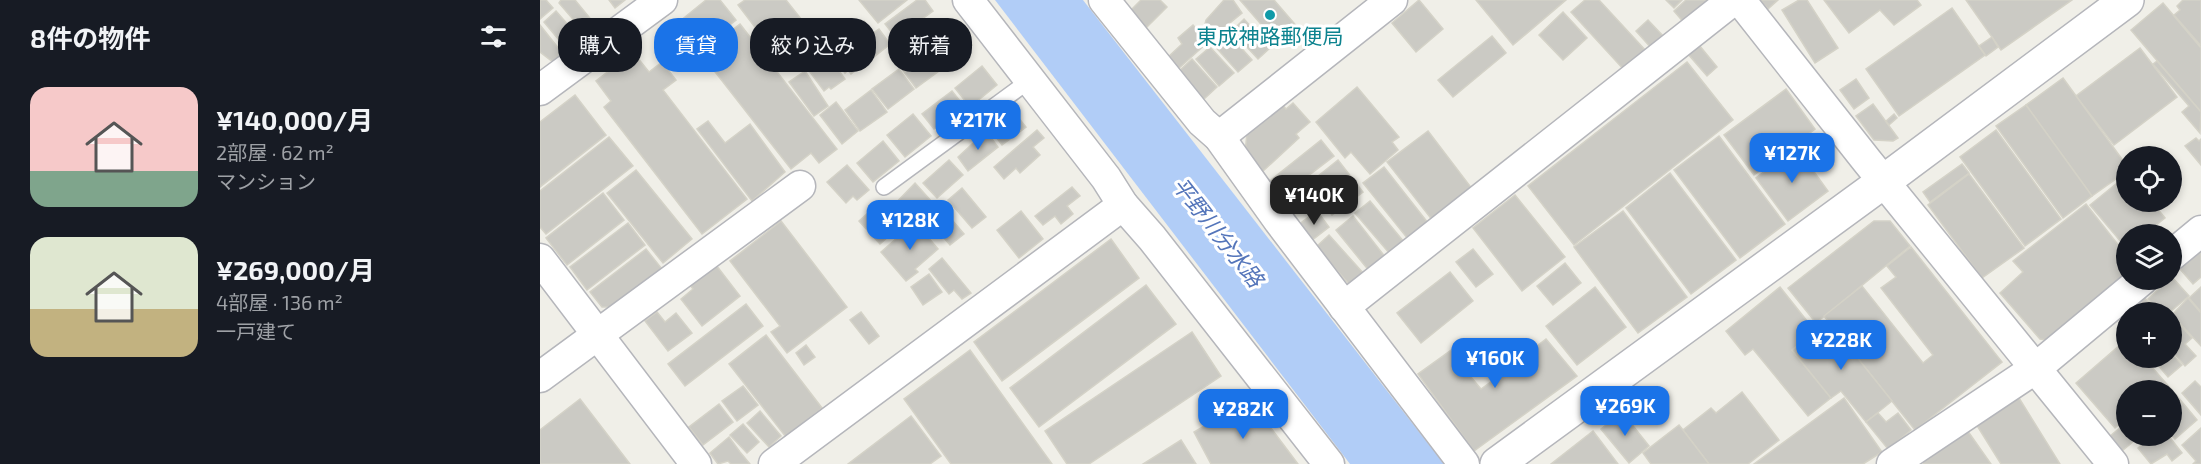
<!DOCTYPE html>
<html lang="ja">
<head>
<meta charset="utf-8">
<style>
	:root { --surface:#171b24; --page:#242831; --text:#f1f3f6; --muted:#9ea1a6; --accent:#1a73e8 }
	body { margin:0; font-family:"Exo 2","Noto Sans JP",sans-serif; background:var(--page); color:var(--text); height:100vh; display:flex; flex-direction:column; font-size:22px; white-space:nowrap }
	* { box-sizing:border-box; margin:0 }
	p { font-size:20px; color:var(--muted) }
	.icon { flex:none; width:33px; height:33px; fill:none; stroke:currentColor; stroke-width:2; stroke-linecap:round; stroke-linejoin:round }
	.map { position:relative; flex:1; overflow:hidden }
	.sheet { display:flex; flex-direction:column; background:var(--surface); width:540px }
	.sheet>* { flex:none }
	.hud { position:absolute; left:18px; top:18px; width:570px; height:54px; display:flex; gap:12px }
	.buttons { position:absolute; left:1576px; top:146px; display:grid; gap:12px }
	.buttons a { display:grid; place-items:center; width:66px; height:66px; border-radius:50%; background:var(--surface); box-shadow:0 3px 9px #0003; font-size:30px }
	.price { position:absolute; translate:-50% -51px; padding:0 14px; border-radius:12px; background:var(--accent); color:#fff; font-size:20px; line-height:39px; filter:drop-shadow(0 2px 3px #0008) }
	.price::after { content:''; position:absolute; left:50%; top:36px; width:18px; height:14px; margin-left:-9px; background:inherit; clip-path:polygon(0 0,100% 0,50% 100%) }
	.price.active { background:#222; color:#fff }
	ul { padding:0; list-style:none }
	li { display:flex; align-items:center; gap:18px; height:150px; padding:0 30px }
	li span { display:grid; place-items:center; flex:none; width:168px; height:120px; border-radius:18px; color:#555 }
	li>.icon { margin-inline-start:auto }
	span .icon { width:72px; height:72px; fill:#fffc; stroke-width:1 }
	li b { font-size:26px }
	h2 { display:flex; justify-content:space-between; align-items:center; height:72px; padding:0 30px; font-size:26px }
	.pill { padding:0 21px; border-radius:24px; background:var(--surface); box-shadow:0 3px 9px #0003; font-size:21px; line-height:54px }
	.pill.active { background:var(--accent); color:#fff }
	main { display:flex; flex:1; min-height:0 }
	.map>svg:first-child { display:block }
	.water { fill:#b1cdf7 }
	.building { fill:#cbcac4; stroke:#d4d2c7; stroke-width:1.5 }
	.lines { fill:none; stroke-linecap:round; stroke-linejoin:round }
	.service-casing { stroke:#b5b6bb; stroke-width:18 }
	.minor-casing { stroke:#b5b6bb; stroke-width:33 }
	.tertiary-casing { stroke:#b5b6bb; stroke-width:36 }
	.service { stroke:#fff; stroke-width:15 }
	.minor { stroke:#fff; stroke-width:30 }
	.tertiary { stroke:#fff; stroke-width:33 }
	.culture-dot { fill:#0f9aa8; stroke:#fff; stroke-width:2 }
	.labels { text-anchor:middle; stroke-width:6; stroke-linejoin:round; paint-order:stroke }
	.culture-label { font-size:21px; fill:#0d838f; stroke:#fff }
	.water-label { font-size:22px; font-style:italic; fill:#5475ba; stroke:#fff }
</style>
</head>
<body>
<main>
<section class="sheet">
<h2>8件の物件<svg class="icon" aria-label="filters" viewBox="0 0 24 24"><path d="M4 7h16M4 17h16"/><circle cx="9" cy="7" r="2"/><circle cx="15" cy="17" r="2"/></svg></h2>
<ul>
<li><span style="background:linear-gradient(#f6c9c9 70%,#7fa58c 0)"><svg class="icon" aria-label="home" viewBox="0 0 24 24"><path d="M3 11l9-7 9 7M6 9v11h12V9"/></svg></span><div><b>¥140,000/月</b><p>2部屋 · 62 m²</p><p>マンション</p></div></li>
<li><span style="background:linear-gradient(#dfe7d0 60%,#c2b280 0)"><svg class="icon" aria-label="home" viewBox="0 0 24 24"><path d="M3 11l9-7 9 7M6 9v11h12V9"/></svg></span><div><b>¥269,000/月</b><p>4部屋 · 136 m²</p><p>一戸建て</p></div></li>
</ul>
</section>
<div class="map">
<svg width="1661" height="464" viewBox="0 0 1661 464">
	<rect width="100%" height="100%" fill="#f0efe8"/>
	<polygon class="water" points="455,0 543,0 904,464 810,464"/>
	<g class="building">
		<polygon points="0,0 6,0 13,8 0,19"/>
		<polygon points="21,0 35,0 53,22 43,31 19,3"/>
		<polygon points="69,0 85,0 75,8"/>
		<polygon points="166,0 180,0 196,20 161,47 140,21"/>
		<polygon points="246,0 277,39 250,60 243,51 237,56 198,5 205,0"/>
		<polygon points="319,0 367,0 338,23"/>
		<polygon points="377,0 385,0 393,11 356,38 345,24"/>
		<polygon points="601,0 620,0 627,7 606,28 590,11"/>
		<polygon points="684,0 693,0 702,13 675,35 665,24 666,20"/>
		<polygon points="700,0 734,0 759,29 740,46"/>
		<polygon points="879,0 903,29 876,52 852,23"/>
		<polygon points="936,0 1026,0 973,45"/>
		<polygon points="1045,0 1059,0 1107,52 1086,72 1031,12"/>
		<polygon points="1126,0 1142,0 1134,8"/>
		<polygon points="1146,0 1171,0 1145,24 1134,11"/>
		<polygon points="1220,0 1238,0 1228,9"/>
		<polygon points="1259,0 1267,0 1298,48 1275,63 1242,10"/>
		<polygon points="1284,0 1377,0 1381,5 1354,25 1340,10 1309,33"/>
		<polygon points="1426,0 1532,0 1461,50"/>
		<polygon points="1643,0 1661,0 1661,46 1634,15 1640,10 1637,6"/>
		<polygon points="1623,3 1661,48 1661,112 1591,30"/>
		<polygon points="1412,8 1445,55 1359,116 1326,69"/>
		<polygon points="16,11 42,41 29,52 4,22"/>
		<polygon points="1023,12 1047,38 1023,60 999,35"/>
		<polygon points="704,19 730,48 718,59 692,31"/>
		<polygon points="1108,20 1125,38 1113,50 1096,31"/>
		<polygon points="324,21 333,33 339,29 350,44 329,61 308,33"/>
		<polygon points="200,24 297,149 279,163 271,153 251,169 161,54"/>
		<polygon points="0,25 23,54 13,62 0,52"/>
		<polygon points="417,25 432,45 404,66 389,46"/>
		<polygon points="653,25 668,42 637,70 627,58 642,44 638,38"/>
		<polygon points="687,32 712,60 698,72 673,44"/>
		<polygon points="305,34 326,62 311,74 308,70 305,73 287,48"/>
		<polygon points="952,36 966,53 913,97 898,80"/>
		<polygon points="1452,37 1458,47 1446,56 1439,46"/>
		<polygon points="1159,45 1177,67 1167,76 1148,54"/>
		<polygon points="388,47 403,68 376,88 361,68"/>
		<polygon points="670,47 694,73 679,86 656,59"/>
		<polygon points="1600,48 1637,97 1574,145 1536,96"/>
		<polygon points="284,50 305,79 291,89 289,87 284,91 264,64"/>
		<polygon points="93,52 109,72 122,62 136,80 123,90 207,199 162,234 64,107 71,101 56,81"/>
		<polygon points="652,59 677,87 663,100 638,72"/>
		<polygon points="1617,61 1661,112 1660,133 1642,112 1649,106 1613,64"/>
		<polygon points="1147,62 1193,120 1034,245 988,186"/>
		<polygon points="442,66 457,85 430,107 415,88"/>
		<polygon points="359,69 374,89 348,109 332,89"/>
		<polygon points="265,71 288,106 274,116 249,82"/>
		<polygon points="1523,78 1587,166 1587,171 1552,196 1486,105"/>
		<polygon points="1316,79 1329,98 1314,109 1300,90"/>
		<polygon points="817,87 859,137 852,142 858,150 830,174 811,152 805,158 776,122"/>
		<polygon points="1246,89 1275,129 1214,175 1184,135"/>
		<polygon points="331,90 347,112 320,131 305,110"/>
		<polygon points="412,91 424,106 394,129 382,114"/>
		<polygon points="35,95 66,135 0,187 0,122"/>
		<polygon points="296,102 318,131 302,144 280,115"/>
		<polygon points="753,103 770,122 756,134 759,138 722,172 705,153 707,133 742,104 746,109"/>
		<polygon points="1333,104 1358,138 1353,141 1334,140 1316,116"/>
		<polygon points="1486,105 1552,196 1523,218 1456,126"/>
		<polygon points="473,111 486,127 462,145 450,129"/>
		<polygon points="373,114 391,136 365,157 347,135"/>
		<polygon points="1354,114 1357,118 1349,125 1346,121"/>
		<polygon points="168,121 185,143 210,124 245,172 212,201 157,129"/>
		<polygon points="497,130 504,138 493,147 500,155 480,173 476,168 464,179 454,167"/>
		<polygon points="1456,130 1521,219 1485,246 1420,157"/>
		<polygon points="446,131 458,147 428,171 418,157"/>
		<polygon points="888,131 933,190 893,221 847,162"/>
		<polygon points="1179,136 1245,224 1200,258 1134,170"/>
		<polygon points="69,137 93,166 6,234 0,227 0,191"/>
		<polygon points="1656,138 1659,141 1661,139 1661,165 1645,146"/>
		<polygon points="781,140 794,156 738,199 726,184"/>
		<polygon points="343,141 359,161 333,182 317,163"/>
		<polygon points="1256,147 1288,191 1248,221 1216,178"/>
		<polygon points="409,160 423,175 397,198 383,183"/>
		<polygon points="798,160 823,192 792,215 768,184"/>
		<polygon points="1422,164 1429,173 1390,202 1383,192"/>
		<polygon points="307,165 329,190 317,200 313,196 306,203 287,182"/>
		<polygon points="844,167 888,223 868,239 823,183"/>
		<polygon points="96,170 152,239 123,263 67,193"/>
		<polygon points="1130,173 1196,260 1151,294 1086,208"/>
		<polygon points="1429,174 1484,248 1442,278 1388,205"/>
		<polygon points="1587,175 1587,201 1611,201 1625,218 1605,234 1587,234 1587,249 1550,205"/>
		<polygon points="375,183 392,202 365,225 350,209"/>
		<polygon points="532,187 540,196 527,206 533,214 521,224 515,216 503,225 495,216"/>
		<polygon points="422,188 446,217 432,228 408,200"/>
		<polygon points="63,193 84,220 27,265 6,238"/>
		<polygon points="975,195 1025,257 982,291 933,228"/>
		<polygon points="830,201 864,242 850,254 815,213"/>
		<polygon points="1546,204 1587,256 1587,276 1506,340 1500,339 1460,293 1483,272 1473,261"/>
		<polygon points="337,205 358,228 340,244 319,221"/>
		<polygon points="400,206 424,234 410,245 387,218"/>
		<polygon points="481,211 503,239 479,258 457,230"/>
		<polygon points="777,211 789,227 771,241 758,225"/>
		<polygon points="1083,211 1147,297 1098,333 1034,247"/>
		<polygon points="813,216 846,258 830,272 796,230"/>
		<polygon points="241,221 307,307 247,353 231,332 240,326 190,261"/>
		<polygon points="1334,221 1350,221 1370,246 1276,323 1248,288"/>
		<polygon points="375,222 398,249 375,269 378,272 366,281 341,252"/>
		<polygon points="88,223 105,245 47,290 30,267"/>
		<polygon points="789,235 824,274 810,285 776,247"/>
		<polygon points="571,239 599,278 462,381 434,342"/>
		<polygon points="1371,247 1462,362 1375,430 1284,316 1322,286 1383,363 1393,355 1341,288 1356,277 1347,266"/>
		<polygon points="106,249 122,269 73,307 62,307 50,292"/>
		<polygon points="933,249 953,274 936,287 916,262"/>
		<polygon points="1661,250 1661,277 1653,284 1640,269"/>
		<polygon points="402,258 431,293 422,299 414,290 409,294 389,269"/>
		<polygon points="1025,263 1041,283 1013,305 997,286"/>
		<polygon points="176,265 200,296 162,326 141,299 153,289 150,285"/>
		<polygon points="910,272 933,301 881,343 857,313"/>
		<polygon points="389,274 402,292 383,305 371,287"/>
		<polygon points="1632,277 1649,296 1630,312 1620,312 1608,299"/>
		<polygon points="606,285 636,324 499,427 470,388"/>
		<polygon points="1055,287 1086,327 1037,365 1006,326"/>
		<polygon points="1240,287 1275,331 1252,350 1291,398 1268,416 1213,349 1205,355 1186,331"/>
		<polygon points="1661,287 1661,312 1649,298"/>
		<polygon points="1604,297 1617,312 1591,312 1590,309"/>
		<polygon points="1648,298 1661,313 1661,346 1632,315"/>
		<polygon points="206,304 223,326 145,386 128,364"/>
		<polygon points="117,312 125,322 136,313 152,333 128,351 105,321"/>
		<polygon points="321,312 339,336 329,344 310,320"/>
		<polygon points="1587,315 1587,329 1580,321"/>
		<polygon points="1632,316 1652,338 1645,344 1656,356 1645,366 1632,351"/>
		<polygon points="1288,321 1352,401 1326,422 1301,391 1291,398 1252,350"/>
		<polygon points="652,332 681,376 549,464 527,464 505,431"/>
		<polygon points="226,335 282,408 246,437 189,364"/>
		<polygon points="1006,339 1037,376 934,451 878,374 921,343 929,355 925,370 941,389 963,373 956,362 981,343 989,352"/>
		<polygon points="1587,339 1587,357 1603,357 1632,390 1587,390 1587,418 1575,428 1536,383"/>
		<polygon points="266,345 275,357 264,365 256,353"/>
		<polygon points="430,350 512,464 411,464 364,399"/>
		<polygon points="1632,354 1642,365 1628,377 1611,357 1632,357"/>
		<polygon points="1655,381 1661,387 1661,415 1642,393"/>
		<polygon points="203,386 218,405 197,421 182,401"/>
		<polygon points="1632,390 1657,420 1635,439 1631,435"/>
		<polygon points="1202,392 1239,440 1208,464 1169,464 1143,430 1171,408 1176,413"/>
		<polygon points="1304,398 1342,452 1323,464 1214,464"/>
		<polygon points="1479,398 1520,464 1461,464 1436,424"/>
		<polygon points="40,399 90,464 0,464 0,430"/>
		<polygon points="705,402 716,408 758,464 671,464 654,432"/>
		<polygon points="179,404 193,422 163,445 149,427"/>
		<polygon points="220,411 241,436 229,447 207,423"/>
		<polygon points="1082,412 1109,446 1089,463 1061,429"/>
		<polygon points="1338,413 1346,422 1358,413 1371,430 1348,449 1326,422"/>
		<polygon points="371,416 401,456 390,464 308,464"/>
		<polygon points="1587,422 1587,435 1601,435 1582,451 1570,436"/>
		<polygon points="203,424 219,442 207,453 190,435"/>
		<polygon points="1139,425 1143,430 1169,464 1111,464 1103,453"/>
		<polygon points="1661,428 1661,464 1653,464 1656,461 1642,445"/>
		<polygon points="1427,430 1451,464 1384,464 1382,461"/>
		<polygon points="1053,431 1078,464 1011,464"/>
		<polygon points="1606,435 1628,435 1642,453 1632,461 1627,454 1611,464 1598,448 1609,438"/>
		<polygon points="189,437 200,452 210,464 191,464 188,461 178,464 170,453"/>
		<polygon points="641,440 656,464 603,464"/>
	</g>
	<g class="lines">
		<defs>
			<polyline id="service" points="344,187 490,80"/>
			<g id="minor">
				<polyline points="428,0 566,178 583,205 612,238 789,464"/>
				<polyline points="564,0 662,122 679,137 739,221 924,464"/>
				<polyline points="1200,0 1327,161 1573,464"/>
				<polyline points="0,90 122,0"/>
				<polyline points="679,137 852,0"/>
				<polyline points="1632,255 1661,231"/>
				<polyline points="0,259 156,464"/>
				<polyline points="804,307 1193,0"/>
				<polyline points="0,377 260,186"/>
				<polyline points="234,464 583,205"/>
				<polyline points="1352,464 1496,368 1603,279"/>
			</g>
			<polyline id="tertiary" points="957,464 1343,182 1587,0"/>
		</defs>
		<use href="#service" class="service-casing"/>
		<use href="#minor" class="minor-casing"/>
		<use href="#tertiary" class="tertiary-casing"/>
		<use href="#service" class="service"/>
		<use href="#minor" class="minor"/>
		<use href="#tertiary" class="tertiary"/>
	</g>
	<circle class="culture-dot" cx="730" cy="15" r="6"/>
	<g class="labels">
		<g class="culture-label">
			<text x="730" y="44">東成神路郵便局</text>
		</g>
		<g class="water-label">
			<text transform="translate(678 232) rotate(52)" y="8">平野川分水路</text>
		</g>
	</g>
</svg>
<div class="buttons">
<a><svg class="icon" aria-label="locate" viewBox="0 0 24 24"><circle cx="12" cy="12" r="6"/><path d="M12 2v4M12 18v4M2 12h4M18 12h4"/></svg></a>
<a><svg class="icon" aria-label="layers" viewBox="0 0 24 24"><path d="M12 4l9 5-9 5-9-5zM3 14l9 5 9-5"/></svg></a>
<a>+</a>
<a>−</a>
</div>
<b class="price" style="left:438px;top:151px">¥217K</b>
<b class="price" style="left:1252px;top:184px">¥127K</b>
<b class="price active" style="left:774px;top:226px">¥140K</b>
<b class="price" style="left:370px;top:251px">¥128K</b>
<b class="price" style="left:1301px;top:371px">¥228K</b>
<b class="price" style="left:955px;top:389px">¥160K</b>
<b class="price" style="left:1085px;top:437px">¥269K</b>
<b class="price" style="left:703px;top:440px">¥282K</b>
<div class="hud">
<a class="pill">購入</a>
<a class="pill active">賃貸</a>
<a class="pill">絞り込み</a>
<a class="pill">新着</a>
</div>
</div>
</main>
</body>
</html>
